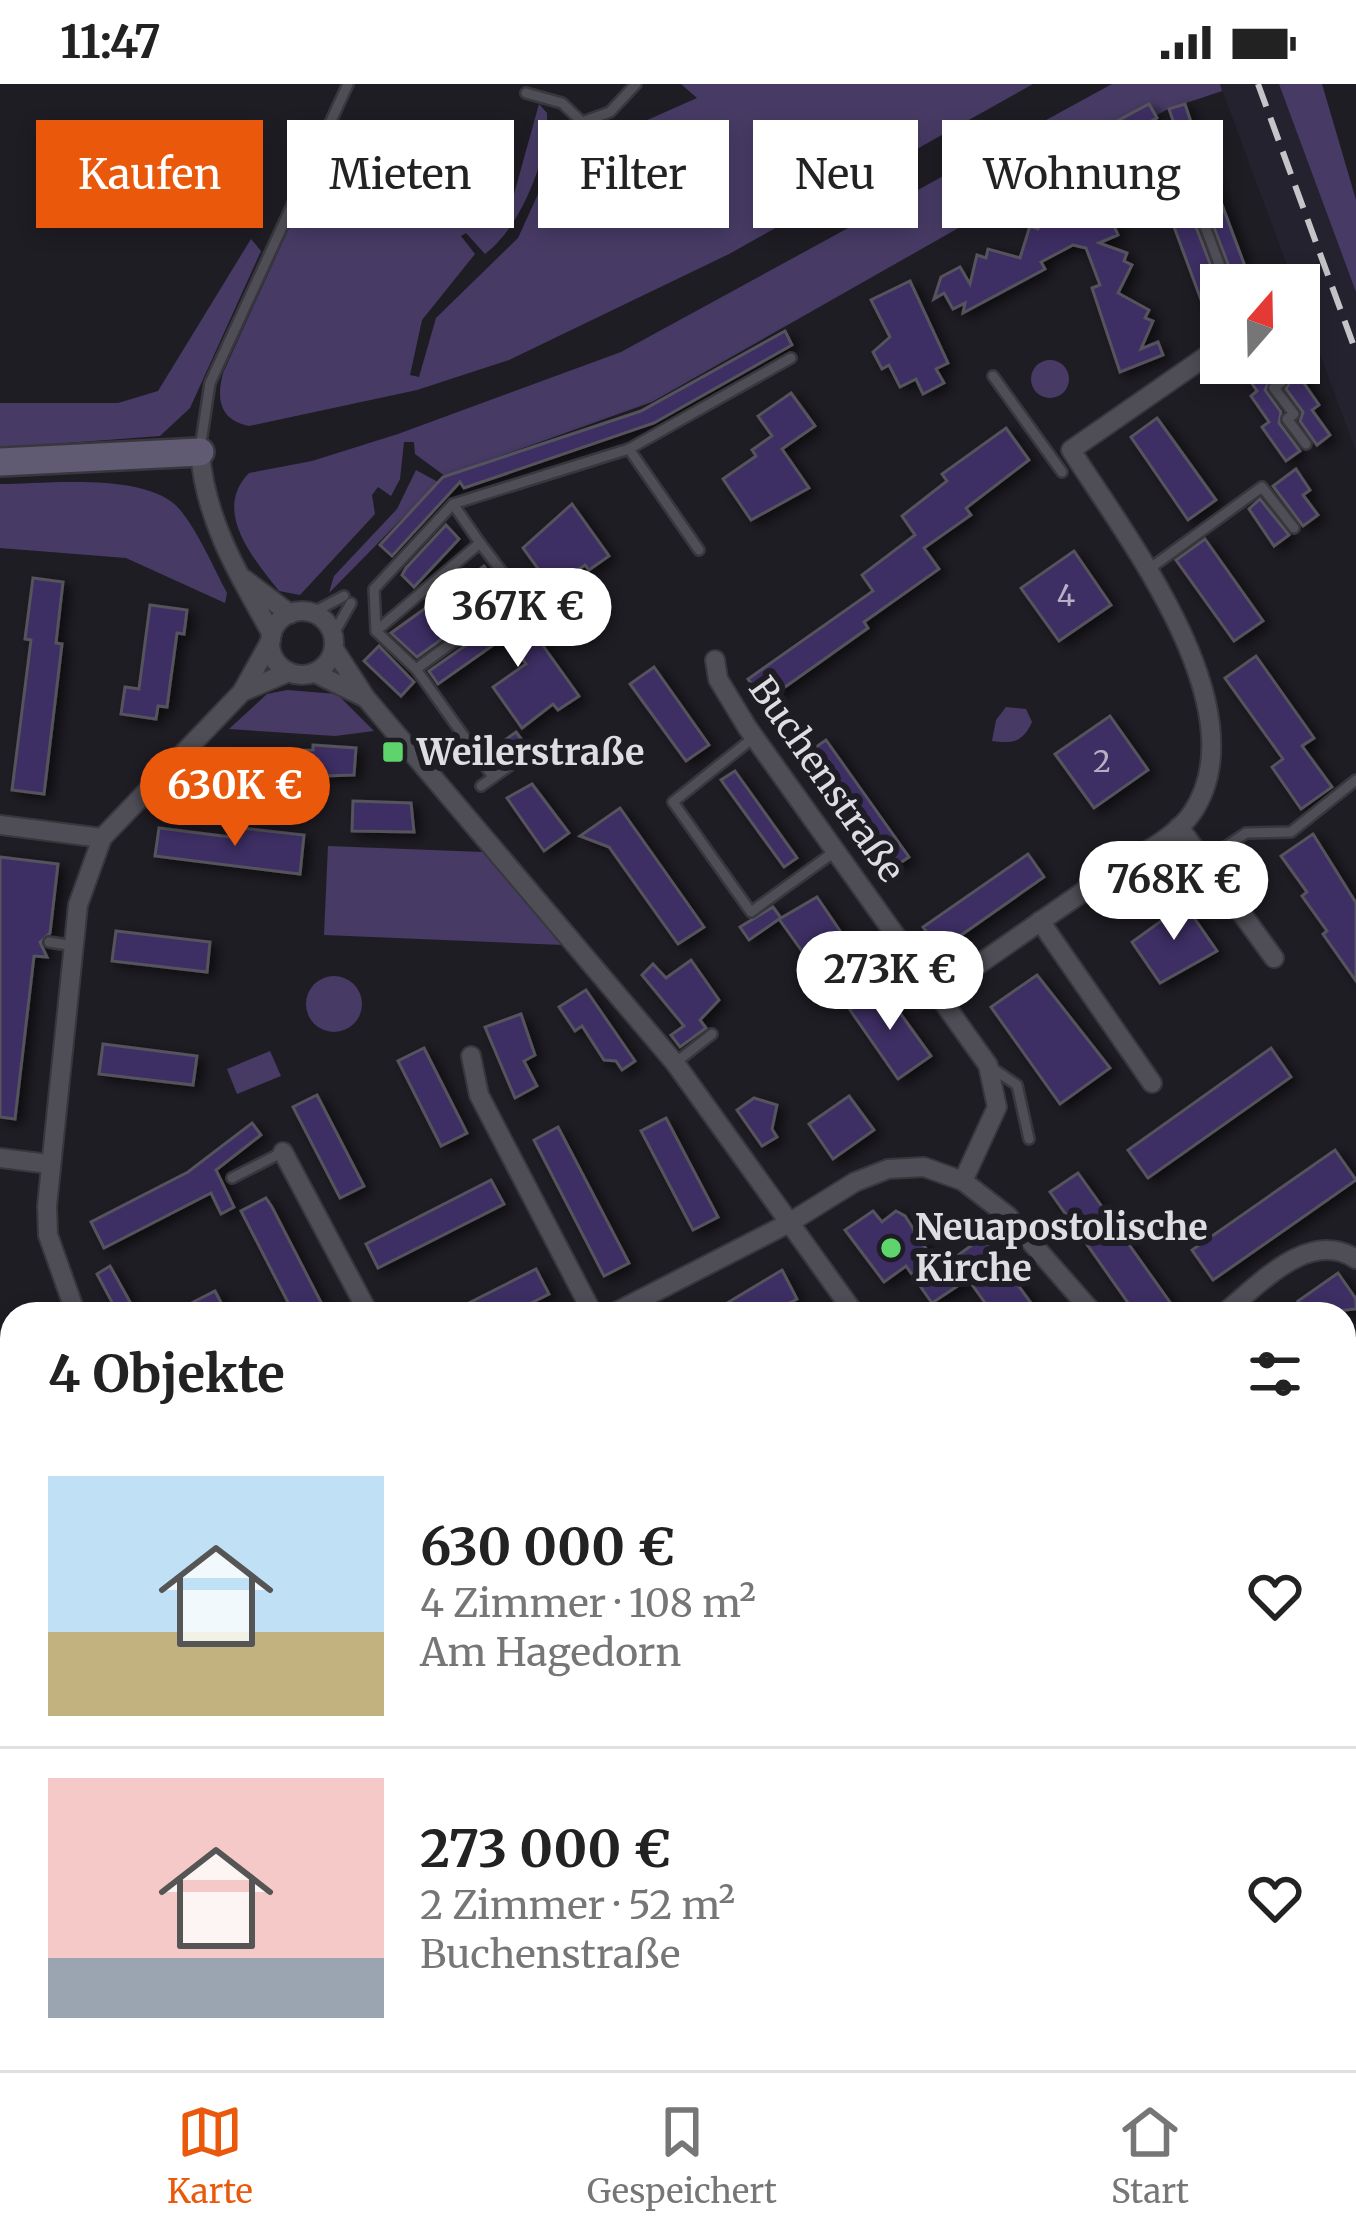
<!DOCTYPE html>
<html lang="de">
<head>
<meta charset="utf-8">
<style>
	:root { --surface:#fff; --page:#f2f2f2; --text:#222; --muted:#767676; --line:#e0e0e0; --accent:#ea580c }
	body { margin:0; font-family:Merriweather,serif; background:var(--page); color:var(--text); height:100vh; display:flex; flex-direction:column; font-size:45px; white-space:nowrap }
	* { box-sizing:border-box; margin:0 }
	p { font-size:39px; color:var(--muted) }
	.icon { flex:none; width:66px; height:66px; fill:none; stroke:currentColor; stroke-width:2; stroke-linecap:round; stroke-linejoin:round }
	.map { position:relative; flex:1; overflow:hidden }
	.panel { position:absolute; left:0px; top:1218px; width:1356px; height:768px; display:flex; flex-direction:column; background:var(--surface); border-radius:36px 36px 0 0; box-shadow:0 6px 18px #0003 }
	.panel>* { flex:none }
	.banner { position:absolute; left:36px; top:36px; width:1284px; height:108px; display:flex; gap:24px }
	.needle { width:78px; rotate:20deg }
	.buttons { position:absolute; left:1200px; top:180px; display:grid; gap:24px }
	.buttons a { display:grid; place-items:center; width:120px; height:120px; border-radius:0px; background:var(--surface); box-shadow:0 6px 18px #0003; font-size:60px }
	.price { position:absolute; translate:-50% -102px; padding:0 27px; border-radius:42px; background:#fff; color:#222; font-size:39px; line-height:78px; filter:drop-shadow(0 3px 6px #0008) }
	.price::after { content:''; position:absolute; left:50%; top:72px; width:36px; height:27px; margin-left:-18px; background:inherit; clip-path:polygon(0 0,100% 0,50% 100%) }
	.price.active { background:var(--accent); color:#fff }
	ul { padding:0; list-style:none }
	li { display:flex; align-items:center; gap:36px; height:300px; padding:0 48px }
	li+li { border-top:3px solid var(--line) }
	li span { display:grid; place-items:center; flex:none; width:336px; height:240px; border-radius:0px; color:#555 }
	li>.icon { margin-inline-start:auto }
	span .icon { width:144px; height:144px; fill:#fffc; stroke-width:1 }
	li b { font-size:51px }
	h2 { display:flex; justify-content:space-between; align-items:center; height:144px; padding:0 48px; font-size:51px }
	.chip { padding:0 42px; border-radius:0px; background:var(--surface); box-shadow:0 6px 18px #0003; font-size:42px; line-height:108px }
	.chip.active { background:var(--accent); color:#fff }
	.status { display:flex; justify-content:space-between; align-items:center; height:84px; padding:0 60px; background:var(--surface); direction:ltr }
	.status svg { height:33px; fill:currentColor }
	.dock { display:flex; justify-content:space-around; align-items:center; height:168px; border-top:3px solid var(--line); background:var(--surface); font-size:33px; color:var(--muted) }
	.dock a { display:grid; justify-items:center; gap:6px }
	.dock .active { color:var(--accent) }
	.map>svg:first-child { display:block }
	.built { fill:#25222f }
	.green { fill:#473b65 }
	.building { fill:#3e2d64; stroke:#54535b; stroke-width:3; filter:url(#shadow) }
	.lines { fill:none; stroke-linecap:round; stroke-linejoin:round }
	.lane-casing { stroke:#38373d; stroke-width:14 }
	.street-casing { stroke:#38373d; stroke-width:22 }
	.secondary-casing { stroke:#38373d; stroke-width:32 }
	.lane { stroke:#4f4d55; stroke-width:9 }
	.street { stroke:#4f4d55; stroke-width:18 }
	.secondary { stroke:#615a73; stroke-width:27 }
	.rail { stroke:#c5c4c9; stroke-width:6; stroke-dasharray:24 12; stroke-linecap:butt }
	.poi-dot { fill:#5ed56c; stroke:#1f1d24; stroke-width:4.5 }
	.labels { text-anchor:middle; stroke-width:12; stroke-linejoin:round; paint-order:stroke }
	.number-label { font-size:30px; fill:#b6b1c2 }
	.poi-label { font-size:36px; font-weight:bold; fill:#dedde2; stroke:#1f1d24; text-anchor:start }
	.street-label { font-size:36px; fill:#dedde2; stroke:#1f1d24 }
</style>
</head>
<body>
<div class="status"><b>11:47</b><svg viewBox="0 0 49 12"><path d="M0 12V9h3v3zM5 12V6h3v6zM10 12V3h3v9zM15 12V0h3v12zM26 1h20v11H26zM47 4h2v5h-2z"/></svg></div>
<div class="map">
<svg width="1356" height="1986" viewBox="0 0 1356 1986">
	<defs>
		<filter id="shadow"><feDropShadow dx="6" dy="4" stdDeviation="6" flood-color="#0009"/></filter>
	</defs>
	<rect width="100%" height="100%" fill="#1f1d24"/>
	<polygon class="built" points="1220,0 1279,0 1356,208 1356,367"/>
	<g class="green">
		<path d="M681 0H1033L729 170 509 276 417 306 249 342C220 336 216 316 223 289L321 74 354 66 352 79 437 101 436 107 444 101 511 121 539 20 547 29C549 73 521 143 485 170L466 149 461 152 475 170 422 236 410 291 419 293 436 234 518 154 560 62 610 36 618 49 697 14Z"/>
		<path d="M1112 0H1220L1222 7 1168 25 652 318 445 392 415 370 414 358H404L400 395 391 412 378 403 372 411 375 430 300 511 279 507C253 474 212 427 249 389L312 377 398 350 621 268Z"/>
		<polygon points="1279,0 1322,0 1356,116 1356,208"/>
		<polygon points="251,155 261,167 190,324 160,352 0,364 0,319 118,319 158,307"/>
		<circle cx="1050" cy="295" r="19"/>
		<polygon points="416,386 438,398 329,509 334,492 397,425"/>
		<path d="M0 400C46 400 151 387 181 427 200 451 213 483 227 509L225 519 126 474 0 464Z"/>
		<polygon points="287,606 337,610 374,647 335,652 229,645 267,610"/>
		<path d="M1006 623 1026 625 1032 638C1023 658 1013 660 992 657L996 636Z"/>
		<polygon points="195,680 204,700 178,733 165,727 171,716 166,711"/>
		<polygon points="328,762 483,768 564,861 324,851"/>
		<circle cx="334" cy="920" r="28"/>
		<polygon points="270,967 281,992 237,1010 227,985"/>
		<polygon points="1344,1748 1356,1752 1356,1851 1344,1850"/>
	</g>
	<g class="building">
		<polygon points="1149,20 1157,34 1083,73 1076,59"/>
		<polygon points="1185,20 1190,35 1252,201 1236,201 1175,42 1169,25"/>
		<polygon points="1166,65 1221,208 1221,249 1214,251 1156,94 1144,91 1112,103 1106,87"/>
		<polygon points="1067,123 1113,140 1118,151 1099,159 1127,169 1124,177 1132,181 1118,209 1149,226 1145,234 1153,237 1141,265 1158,258 1163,271 1120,288 1092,204 1100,201 1086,164 1073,161 1041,178 1045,185 963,229 965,219 953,225 944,209 934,215 941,193 960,183 970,200 977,171 986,174 988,165 1020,174 1030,142 1038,145 1041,137"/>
		<polygon points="910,197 948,279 936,285 944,299 923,310 916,295 900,303 889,281 882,285 873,268 890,253 871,216"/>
		<polygon points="785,247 792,261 654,339 464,404 460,398 392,472 380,461 443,393 641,327"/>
		<polygon points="1238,279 1260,279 1270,296 1265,306 1281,328 1279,339 1300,367 1286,377 1262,343 1269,338 1251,312 1257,307"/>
		<polygon points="1280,279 1299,279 1308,291 1301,295 1319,321 1312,326 1330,351 1317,361 1300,337 1303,328 1286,305 1291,295"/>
		<polygon points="791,309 815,342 782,365 809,404 751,436 723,395 756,372 752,366 772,352 758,332"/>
		<polygon points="1157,334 1216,416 1188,436 1131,353"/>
		<polygon points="1006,344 1029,376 966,424 971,431 924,464 939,485 864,538 868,544 764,618 748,595 873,507 862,491 915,451 902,432 947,397 942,390"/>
		<polygon points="1296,385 1310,406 1303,411 1318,431 1303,442 1273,402"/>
		<polygon points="1260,415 1289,451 1274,462 1249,425"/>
		<polygon points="572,420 609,472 589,486 585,481 552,504 523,464"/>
		<polygon points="446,441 459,455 414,503 402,491 406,484"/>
		<polygon points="1205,455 1263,537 1234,557 1176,476"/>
		<polygon points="1074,467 1111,521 1059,557 1021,504"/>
		<polygon points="484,482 504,510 417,573 391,549"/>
		<polygon points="33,494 63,498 56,559 62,560 44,710 12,706 31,556 25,555"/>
		<polygon points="150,521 187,526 184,550 177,549 167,623 158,622 156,635 121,630 125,603 139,605"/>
		<polygon points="522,522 531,534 526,538 579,612 558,626 553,620 522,644 493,603 526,580 506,552 438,600 429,587"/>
		<polygon points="379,562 414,598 401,612 364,577"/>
		<polygon points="1256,572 1314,654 1302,662 1332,703 1301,725 1272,683 1283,675 1225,594"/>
		<polygon points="654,583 709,661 686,677 630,600"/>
		<polygon points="1110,632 1148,686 1094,724 1055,670"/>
		<polygon points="516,648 525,660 495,681 487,669"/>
		<polygon points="826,656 909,773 885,789 803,672"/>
		<polygon points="313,661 356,664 354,691 225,695 227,667 313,666"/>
		<polygon points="735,687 797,774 784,783 721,696"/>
		<polygon points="532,700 569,749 544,767 507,714"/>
		<polygon points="353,717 411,719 414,748 352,747"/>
		<polygon points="620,724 704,843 678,860 609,763 580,752"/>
		<polygon points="232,743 304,751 300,790 155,772 159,744 231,753"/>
		<polygon points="1313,750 1356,819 1356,897 1323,850 1327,847 1302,812 1307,808 1281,772"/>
		<polygon points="1028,770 1044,793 940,866 923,843"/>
		<polygon points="0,773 58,780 50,849 40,858 47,873 34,872 15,1035 0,1033"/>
		<polygon points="817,813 849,860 829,874 817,879 808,866 804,870 779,835 749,856 740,843 773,823 781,834"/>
		<polygon points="1181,815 1217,867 1160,899 1132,858 1164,835 1160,830"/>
		<polygon points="116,847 210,858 207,888 112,877"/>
		<polygon points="691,876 719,916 700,936 706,944 680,963 671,951 684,942 642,891 653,880 666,894"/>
		<polygon points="1037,891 1110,984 1060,1020 991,923"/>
		<polygon points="882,904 931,972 898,995 850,926"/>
		<polygon points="586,906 635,977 622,986 616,977 604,976 582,942 575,947 559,923"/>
		<polygon points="521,930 535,971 524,977 537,1002 515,1014 485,943"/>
		<polygon points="103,960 197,972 193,1001 99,990"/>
		<polygon points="424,964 467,1049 441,1062 398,977"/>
		<polygon points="1271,964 1291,993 1148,1094 1128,1066"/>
		<polygon points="317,1011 364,1102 340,1114 293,1023"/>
		<polygon points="849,1012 874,1046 833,1075 809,1040"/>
		<polygon points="754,1014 777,1021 772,1045 777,1053 762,1062 737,1026"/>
		<polygon points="666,1034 718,1133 693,1146 641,1047"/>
		<polygon points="252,1039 261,1051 216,1086 234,1123 221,1130 211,1109 104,1164 91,1138 188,1088"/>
		<polygon points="558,1043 629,1179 604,1192 534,1056"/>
		<polygon points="1335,1066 1356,1096 1213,1196 1192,1166"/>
		<polygon points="1078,1089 1172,1221 1158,1230 1136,1230 1050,1108"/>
		<polygon points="491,1096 504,1120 378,1184 366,1160"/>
		<polygon points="266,1114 272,1123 327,1230 294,1230 241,1127"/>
		<polygon points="873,1127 882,1138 896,1127 905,1132 939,1185 983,1153 1039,1230 993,1230 968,1195 932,1219 906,1182 884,1198 845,1146"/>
		<polygon points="110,1182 130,1218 116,1226 97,1190"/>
		<polygon points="536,1185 549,1210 509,1230 447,1230"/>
		<polygon points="782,1186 797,1215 767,1230 709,1230"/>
		<polygon points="1338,1189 1356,1215 1356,1225 1307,1230 1298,1217"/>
		<polygon points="215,1207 227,1230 170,1230"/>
	</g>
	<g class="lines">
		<defs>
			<g id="lane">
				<polyline points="526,9 562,19 582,38 610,28 636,0"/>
				<polyline points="1090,81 1170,49 1227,201"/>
				<polyline points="1269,279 1282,297 1274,304 1294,330 1287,335 1306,360"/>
				<polyline points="993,292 1062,388"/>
				<polyline points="200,365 210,299 348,0"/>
				<polyline points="629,365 699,466"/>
				<polyline points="453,420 480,459"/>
				<polyline points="1149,485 1262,403 1294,444"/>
				<polyline points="312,529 344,512"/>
				<polyline points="376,547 480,459 519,510 416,585"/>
				<polyline points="333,551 351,519"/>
				<polyline points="753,654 673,718 751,828 837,766"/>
				<polyline points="493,693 416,585 376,547 374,505 453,420 629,365 791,274"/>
				<polyline points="481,702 529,668"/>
				<polyline points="1204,777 1246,749 1291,748 1356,696"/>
				<polyline points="49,858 74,862"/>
				<polyline points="675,979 712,950"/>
				<polyline points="992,984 1017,1001 1029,1055"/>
				<polyline points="232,1094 283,1068"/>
				<polyline points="1344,1575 1356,1545"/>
				<polyline points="1061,1986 1062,1974"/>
				<polyline points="1111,1986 1112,1974"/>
			</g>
			<g id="street">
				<path d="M200 368C205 436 239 492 272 550"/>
				<polyline points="244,495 290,530"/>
				<circle cx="302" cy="559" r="32"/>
				<polyline points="334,565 365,613 675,979 855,1230"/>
				<polyline points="715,576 718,595 747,643 988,981 997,1023 963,1097"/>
				<polyline points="315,589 364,613"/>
				<polyline points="242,608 289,588"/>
				<polyline points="0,741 102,754"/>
				<polyline points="1179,743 1274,874"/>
				<polyline points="1040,837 1152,999"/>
				<path d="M938 909C995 869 1053 828 1111 789 1137 772 1174 755 1192 729 1262 626 1124 450 1071 366L1221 262"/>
				<polyline points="471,972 479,1011 593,1230"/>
				<polyline points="283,1068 369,1230"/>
				<polyline points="0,1074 49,1080"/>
				<polyline points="76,1230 48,1151 47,1122 78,821 102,754 242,608 271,556"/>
				<polyline points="612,1230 789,1139 855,1098 888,1085 924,1083 963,1097 1008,1132 1094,1230"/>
				<path d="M1223 1230C1260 1200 1309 1144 1356 1175"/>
				<polyline points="1344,1452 1356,1459"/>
				<polyline points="0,1462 12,1462"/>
				<polyline points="0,1640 12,1640"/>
				<polyline points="1344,1739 1356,1743"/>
				<polyline points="1344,1867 1356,1867"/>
				<polyline points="0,1896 12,1890"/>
				<polyline points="103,1974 104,1986"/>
				<polyline points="1266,1974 1266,1986"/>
				<polyline points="565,1986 565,1974"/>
			</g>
			<polyline id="secondary" points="0,378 200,368"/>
		</defs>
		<use href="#lane" class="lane-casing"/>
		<use href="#street" class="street-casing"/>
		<use href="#secondary" class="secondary-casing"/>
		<use href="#lane" class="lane"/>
		<use href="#street" class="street"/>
		<use href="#secondary" class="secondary"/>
		<polyline class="rail" points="1258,0 1356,268"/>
	</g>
	<g class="poi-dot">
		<rect x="381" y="656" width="24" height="24" rx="6"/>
		<circle cx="891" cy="1164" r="12"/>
	</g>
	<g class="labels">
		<g class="number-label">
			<text x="1066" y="522">4</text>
			<text x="1102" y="688">2</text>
		</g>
		<g class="poi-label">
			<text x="417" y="681">Weilerstraße</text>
			<text x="915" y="1156">Neuapostolische<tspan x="915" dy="41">Kirche</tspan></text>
		</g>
		<g class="street-label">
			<text transform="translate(827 695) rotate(55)" y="13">Buchenstraße</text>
		</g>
	</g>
</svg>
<div class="buttons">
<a><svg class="needle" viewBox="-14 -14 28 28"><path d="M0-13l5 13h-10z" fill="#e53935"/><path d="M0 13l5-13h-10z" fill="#767676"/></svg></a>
</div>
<b class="price" style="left:518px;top:586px">367K €</b>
<b class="price active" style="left:235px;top:765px">630K €</b>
<b class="price" style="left:1174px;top:859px">768K €</b>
<b class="price" style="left:890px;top:949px">273K €</b>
<div class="banner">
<a class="chip active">Kaufen</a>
<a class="chip">Mieten</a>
<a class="chip">Filter</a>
<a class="chip">Neu</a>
<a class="chip">Wohnung</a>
</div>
<section class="panel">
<h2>4 Objekte<svg class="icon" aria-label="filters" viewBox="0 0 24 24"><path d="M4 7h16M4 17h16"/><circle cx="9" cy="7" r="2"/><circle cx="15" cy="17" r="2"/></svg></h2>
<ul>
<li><span style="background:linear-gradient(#bfe0f5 65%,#c2b280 0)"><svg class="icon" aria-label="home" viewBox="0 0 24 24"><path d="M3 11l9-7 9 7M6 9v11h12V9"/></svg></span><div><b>630 000 €</b><p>4 Zimmer · 108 m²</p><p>Am Hagedorn</p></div><svg class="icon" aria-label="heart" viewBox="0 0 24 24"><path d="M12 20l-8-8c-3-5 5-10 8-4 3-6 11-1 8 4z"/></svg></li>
<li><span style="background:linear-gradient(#f6c9c9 75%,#9aa5b1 0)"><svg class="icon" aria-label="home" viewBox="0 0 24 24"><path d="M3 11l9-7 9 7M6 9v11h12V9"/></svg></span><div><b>273 000 €</b><p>2 Zimmer · 52 m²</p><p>Buchenstraße</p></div><svg class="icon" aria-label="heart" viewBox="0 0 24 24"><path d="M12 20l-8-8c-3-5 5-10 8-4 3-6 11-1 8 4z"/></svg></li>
</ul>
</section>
</div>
<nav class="dock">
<a class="active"><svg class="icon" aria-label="map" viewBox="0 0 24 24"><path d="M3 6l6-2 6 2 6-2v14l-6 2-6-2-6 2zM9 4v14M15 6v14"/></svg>Karte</a>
<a><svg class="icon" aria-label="saved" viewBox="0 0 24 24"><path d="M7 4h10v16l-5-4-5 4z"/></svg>Gespeichert</a>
<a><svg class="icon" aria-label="home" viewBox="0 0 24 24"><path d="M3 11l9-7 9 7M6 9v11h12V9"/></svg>Start</a>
</nav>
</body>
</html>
